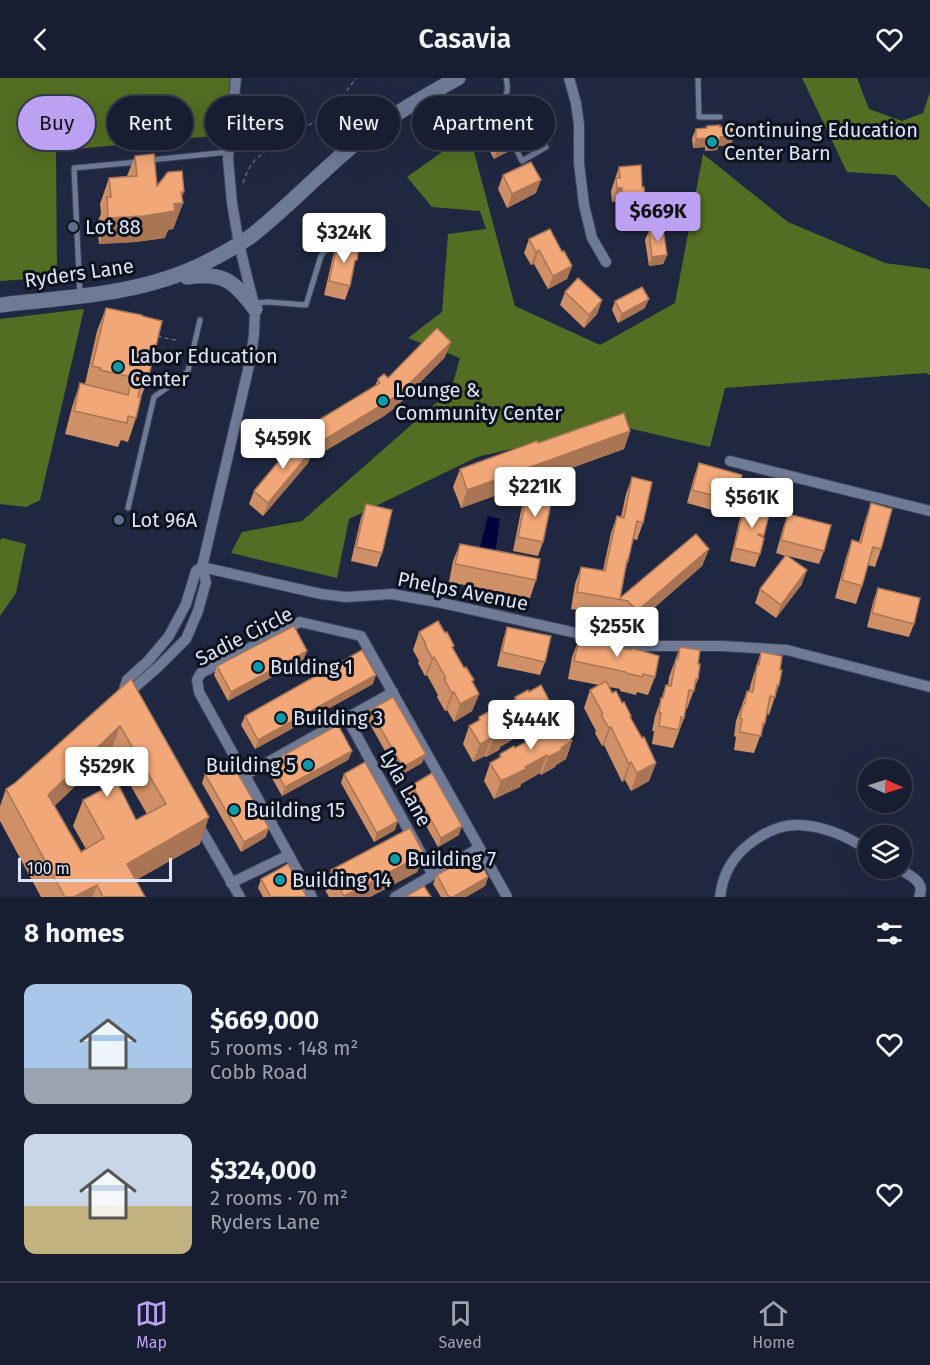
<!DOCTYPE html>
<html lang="en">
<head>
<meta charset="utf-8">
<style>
	:root { --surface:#181e31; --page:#252b3d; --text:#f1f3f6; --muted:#9fa2ab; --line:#363c4d; --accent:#bca0f2 }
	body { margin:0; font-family:"Fira Sans",sans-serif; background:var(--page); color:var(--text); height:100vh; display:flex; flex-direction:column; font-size:22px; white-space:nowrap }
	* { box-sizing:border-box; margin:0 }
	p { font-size:20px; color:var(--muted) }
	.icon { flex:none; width:33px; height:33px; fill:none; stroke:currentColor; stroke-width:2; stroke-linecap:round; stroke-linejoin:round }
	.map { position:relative; height:819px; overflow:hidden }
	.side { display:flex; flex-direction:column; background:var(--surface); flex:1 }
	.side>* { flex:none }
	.top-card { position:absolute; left:18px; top:18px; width:600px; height:54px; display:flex; gap:12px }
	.needle { width:39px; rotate:93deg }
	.controls { position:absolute; left:858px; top:681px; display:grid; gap:12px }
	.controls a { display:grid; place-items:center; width:54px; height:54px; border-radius:50%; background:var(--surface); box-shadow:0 6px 24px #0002,0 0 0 2px var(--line); font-size:30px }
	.scale { position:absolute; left:18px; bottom:15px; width:154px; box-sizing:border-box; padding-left:6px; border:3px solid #dee5f5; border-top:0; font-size:16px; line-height:21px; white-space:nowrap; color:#dee5f5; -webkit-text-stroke:4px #0e121d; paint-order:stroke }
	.price { position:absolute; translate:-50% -51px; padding:0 14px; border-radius:6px; background:#fff; color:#222; font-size:20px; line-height:39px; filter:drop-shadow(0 2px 3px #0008) }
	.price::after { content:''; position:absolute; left:50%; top:36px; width:18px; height:14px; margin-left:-9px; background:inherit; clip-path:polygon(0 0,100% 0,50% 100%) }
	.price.selected { background:var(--accent); color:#111 }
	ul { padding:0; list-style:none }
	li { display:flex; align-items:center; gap:18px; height:150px; padding:0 24px }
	li span { display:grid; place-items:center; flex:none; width:168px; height:120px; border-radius:12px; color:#555 }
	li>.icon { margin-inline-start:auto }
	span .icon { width:72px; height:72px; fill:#fffc; stroke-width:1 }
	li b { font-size:26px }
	h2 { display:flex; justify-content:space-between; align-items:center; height:72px; padding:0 24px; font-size:26px }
	.pill { padding:0 21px; border-radius:27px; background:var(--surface); box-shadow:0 6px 24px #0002,0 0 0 2px var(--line); font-size:21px; line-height:54px }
	.pill.selected { background:var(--accent); color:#111 }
	header { display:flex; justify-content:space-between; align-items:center; height:78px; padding:0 24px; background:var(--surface); font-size:27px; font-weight:600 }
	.tabs { display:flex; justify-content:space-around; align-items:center; height:84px; border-top:2px solid var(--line); background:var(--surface); font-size:16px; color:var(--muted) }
	.tabs a { display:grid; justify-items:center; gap:3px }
	.tabs .selected { color:var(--accent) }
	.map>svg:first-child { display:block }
	.forest { fill:#536e22 }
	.water { fill:#00033c }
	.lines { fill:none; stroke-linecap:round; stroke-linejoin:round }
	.service-casing { stroke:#3d4358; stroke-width:7 }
	.minor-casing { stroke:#3d4358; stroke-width:12 }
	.secondary-casing { stroke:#3d4358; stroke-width:16 }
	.path { stroke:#5c637a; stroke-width:1.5; stroke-dasharray:4.5 3; stroke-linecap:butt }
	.service { stroke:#6f7a97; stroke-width:5 }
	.minor { stroke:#6f7a97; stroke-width:10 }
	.secondary { stroke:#6f7a97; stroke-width:15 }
	.wall { fill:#cf9067; fill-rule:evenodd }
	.shaded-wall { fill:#a97554 }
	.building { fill:#f1a778; stroke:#a97554; stroke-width:1.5; fill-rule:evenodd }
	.culture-dot { fill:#0f9aa8; stroke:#0e121d; stroke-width:2 }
	.service-dot { fill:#5c6f8a; stroke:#0e121d; stroke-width:2 }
	.labels { text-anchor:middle; stroke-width:6; stroke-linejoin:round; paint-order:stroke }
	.poi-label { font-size:20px; fill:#dee5f5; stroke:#0e121d; text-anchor:start }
	.street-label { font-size:20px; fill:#dee5f5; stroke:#0e121d }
</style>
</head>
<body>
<header><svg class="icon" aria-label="back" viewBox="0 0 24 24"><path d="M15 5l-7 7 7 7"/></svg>Casavia<svg class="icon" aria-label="heart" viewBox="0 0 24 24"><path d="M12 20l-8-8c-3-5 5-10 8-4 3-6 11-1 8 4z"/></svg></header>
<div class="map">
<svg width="930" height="819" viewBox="0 0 930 819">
	<rect width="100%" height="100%" fill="#202841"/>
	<g class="forest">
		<polygon points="0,0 231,0 223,57 56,73 57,199 0,203"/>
		<polygon points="802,0 857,0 869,31 902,43 923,35 930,14 930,130 895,97 847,94"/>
		<polygon points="469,55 515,228 600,267 675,225 703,76 788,144 885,185 930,191 930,297 925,295 725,310 710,369 615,347 477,379 349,441 337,500 231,475 242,454 302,443 451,312 460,280 408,260 442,234 448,156 486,151 480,133 432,129 407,99"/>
		<polygon points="84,231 40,422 26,429 0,426 0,241"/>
		<polygon points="2,460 26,466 16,515 0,538 0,462"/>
	</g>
	<polygon class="water" points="488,438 500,441 495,476 479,473"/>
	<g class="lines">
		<defs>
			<g id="service">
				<polyline points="698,0 699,39 720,39"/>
				<path d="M499 40 497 31C505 19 510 15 506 0"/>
				<polyline points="511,61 522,83 546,69"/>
				<polyline points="150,82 229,74"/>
				<polyline points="80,218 74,90 138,84"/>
				<polyline points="255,225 268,224 306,227 321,178 333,162"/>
				<polyline points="128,430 154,319 181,300 188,293 200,242"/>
			</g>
			<g id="minor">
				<polyline points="569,0 576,25 579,47 579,85 584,127 592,160 606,184"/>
				<polyline points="730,383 930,433"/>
				<polyline points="202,489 321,516 346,519 392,516 442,525 621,565 645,568 722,568 787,572 930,609"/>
				<polyline points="123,615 127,602 148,583 169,558 186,526 196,493 202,489"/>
				<polyline points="124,615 134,610 158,589 186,561 198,533 206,504 202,489 251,279 254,257 255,231 239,166 232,125 228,81 236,0"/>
				<polyline points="347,640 433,797"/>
				<polyline points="245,697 393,614"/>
				<polyline points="198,746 240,819"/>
				<path d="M898 790C910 798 926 803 919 819"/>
				<polyline points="231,805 289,777"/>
				<polyline points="312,819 199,614 197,602 201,595 300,544 361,558 507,819"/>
				<polyline points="395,819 479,770"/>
				<path d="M720 819C721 813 722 806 724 801 733 772 769 746 799 747 825 748 847 758 868 772"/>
			</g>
			<g id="secondary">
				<path d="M187 199C222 194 234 202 255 231"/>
				<path d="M0 227C69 219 141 217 205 185 222 176 240 167 255 155 286 130 314 101 344 75 378 45 418 22 458 0"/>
			</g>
		</defs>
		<use href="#service" class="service-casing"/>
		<use href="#minor" class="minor-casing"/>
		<use href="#secondary" class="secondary-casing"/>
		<g class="path">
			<polyline points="243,105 248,92 255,82 264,74 279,68 307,48 331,34 356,0"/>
			<polyline points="157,258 179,263"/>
		</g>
		<use href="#service" class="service"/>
		<use href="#minor" class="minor"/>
		<use href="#secondary" class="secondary"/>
	</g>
	<g class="wall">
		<polygon points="486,39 511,72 494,81 488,70 489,67 481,52"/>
		<polygon points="707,48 720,49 731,67 718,68 717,72 705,73 705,69 693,70 692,60 696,51 706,50"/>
		<polygon points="135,78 157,108 182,118 183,125 173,151 168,152 165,160 135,164 99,166 97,145 101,136 100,126 109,100 127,98"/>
		<polygon points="619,89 640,134 618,135 617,123 612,124 611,113"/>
		<polygon points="503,97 536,115 507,130 498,111"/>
		<polygon points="649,153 667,177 663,186 649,188 645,162"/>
		<polygon points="529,161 562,174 572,188 567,201 548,211 534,186 531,187 524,175"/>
		<polygon points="338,164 354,190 350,208 345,222 324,217 333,178"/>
		<polygon points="565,214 602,222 597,236 584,250 560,227"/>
		<polygon points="615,223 645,230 618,245 612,232"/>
		<polygon points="106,230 148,301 141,319 136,340 128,364 121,362 118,369 65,356 72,329 80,305 85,306 97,253"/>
		<polygon points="445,279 396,329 384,338 313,380 311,376 308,385 263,438 249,426 254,413 304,363 309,348 375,308 378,301 388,300"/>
		<polygon points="630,353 624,371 461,430 453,409 460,391 538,365"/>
		<polygon points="699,385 735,423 730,437 687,425 694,399"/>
		<polygon points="632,399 643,445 637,462 633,461 628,483 626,490 620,520 709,471 702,488 631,550 622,540 571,531 575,506 581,489 603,492 611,455 617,438 621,439 626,416"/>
		<polygon points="527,415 543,464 538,478 513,473 522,428"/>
		<polygon points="871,425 881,471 875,489 868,487 862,508 856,526 835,520 846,480 852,462 859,464 865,443"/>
		<polygon points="366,426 382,475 377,489 351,483 361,440"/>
		<polygon points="745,426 764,457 760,476 755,489 730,483 740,440"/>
		<polygon points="788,436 824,473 819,486 788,478 802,506 776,540 755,525 760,511 785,478 776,475 783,450"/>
		<polygon points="460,466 536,502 530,520 449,504 453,483"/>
		<polygon points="878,510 914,546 909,559 867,549 873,524"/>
		<polygon points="507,549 545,584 540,597 497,588 503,562"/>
		<polygon points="419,554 453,570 479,616 472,633 454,644 447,632 445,633 437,619 438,617 427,597 425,598 418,585 419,583 413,572"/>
		<polygon points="579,561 607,567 655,599 648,617 637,614 636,617 620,613 620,611 609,609 631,640 656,685 649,703 631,713 625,702 622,704 604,667 602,668 595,655 596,653 584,630 590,612 599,607 568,601 572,579"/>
		<polygon points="680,569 698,586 698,601 687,631 685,630 684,640 673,670 652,666 654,653 652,653 655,638 666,607 668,608 669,599"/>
		<polygon points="307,573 303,582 228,623 214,597 217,588"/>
		<polygon points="761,574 780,592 779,607 769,637 767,636 765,645 754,675 734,672 736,659 734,658 736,643 747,613 749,613 751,605"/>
		<path d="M131 601 200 766 136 802 145 819H41L0 743V728L6 711 15 705ZM111 674 147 736 136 742 83 722 73 748 86 771 81 774 54 728Z"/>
		<polygon points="373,606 255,671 241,647 245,638"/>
		<polygon points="529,614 551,626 545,644 535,649 534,652 520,660 519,658 500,669 499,672 486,679 485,678 473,684 463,666 469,648 478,643 479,639 494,633 514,622 515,619"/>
		<polygon points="370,632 422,685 399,698 367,641"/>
		<polygon points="550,651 572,663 566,681 556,687 555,689 541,697 540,695 521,706 520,709 494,721 484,703 490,685 499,680 500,676 515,670 535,659 536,656"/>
		<polygon points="352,673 348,682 282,718 268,693 271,684"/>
		<polygon points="205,696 266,759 241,774 202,705"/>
		<polygon points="344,696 395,752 374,764 341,705"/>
		<polygon points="412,707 459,757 438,769 408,716"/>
		<polygon points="424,776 417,794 370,819 329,819 324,810 331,792"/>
		<polygon points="437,797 488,799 485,808 466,819 441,819 433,806"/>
		<polygon points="261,801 307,819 263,819 258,810"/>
	</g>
	<g class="shaded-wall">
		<polygon points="516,58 511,72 494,81 499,67"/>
		<polygon points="734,58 731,67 718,68 717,72 705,73 709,64 720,59"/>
		<polygon points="708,60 705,69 693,70 696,61"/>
		<polygon points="541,102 536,115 507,130 512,116"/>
		<polygon points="617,110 622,110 617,123 612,124"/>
		<polygon points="181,114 184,114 179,125 183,125 173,151 168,152 165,160 135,164 99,166 108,140 174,126"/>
		<polygon points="645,121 640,134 618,135 623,122"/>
		<polygon points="539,172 534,186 531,187 536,174"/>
		<polygon points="667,177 663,186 649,188 652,179"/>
		<polygon points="572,188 567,201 548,211 553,198"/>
		<polygon points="649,221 645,230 618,245 622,236"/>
		<polygon points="602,222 597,236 584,250 589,237"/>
		<polygon points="451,264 445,279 396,329 384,338 313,380 319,365"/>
		<polygon points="630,353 624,371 461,430 467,412"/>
		<polygon points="313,371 308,385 263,438 268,425"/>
		<polygon points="709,471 702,488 631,550 637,533"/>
		<polygon points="807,492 802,506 776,540 781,527"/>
		<polygon points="307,573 303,582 228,623 231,614"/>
		<polygon points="434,579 427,597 425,598 432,580"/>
		<polygon points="376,597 373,606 255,671 258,662"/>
		<polygon points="454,614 447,632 445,633 452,615"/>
		<polygon points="479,616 472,633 454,644 460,626"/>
		<polygon points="551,626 545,644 535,649 534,652 520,660 527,642 540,633"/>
		<polygon points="526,640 519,658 500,669 499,672 486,679 492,661 504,652"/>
		<polygon points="120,648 111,674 39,743 48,717"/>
		<polygon points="611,649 604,667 602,668 609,650"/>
		<polygon points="491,660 485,678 473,684 480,666"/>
		<polygon points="572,663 566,681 556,687 555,689 541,697 548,679 561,670"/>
		<polygon points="352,673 348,682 282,718 285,709"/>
		<polygon points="426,676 422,685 399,698 403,689"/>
		<polygon points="547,677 540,695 521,706 520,709 494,721 501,703"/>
		<polygon points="631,684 625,702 622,704 629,686"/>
		<polygon points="656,685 649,703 631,713 637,695"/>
		<polygon points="209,739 200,766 118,812 127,786"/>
		<polygon points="398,743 395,752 374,764 377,755"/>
		<polygon points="462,748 459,757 438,769 441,760"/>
		<polygon points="269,750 266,759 241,774 244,764"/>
		<polygon points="424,776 417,794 370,819 344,819"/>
		<polygon points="488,799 485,808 466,819 453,819"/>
		<polygon points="97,807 92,819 74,819"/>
	</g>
	<g class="building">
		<polygon points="500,31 516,58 499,67 493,56 495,55 486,39"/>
		<polygon points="720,47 720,49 734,48 734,58 720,59 720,63 709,64 708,60 696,61 696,51 707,50 707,48"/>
		<polygon points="154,76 157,108 168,94 182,93 184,114 181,114 183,125 174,126 175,133 144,138 108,140 107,119 111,119 109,100 137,98 135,78"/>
		<polygon points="531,84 541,102 512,116 503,97"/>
		<polygon points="641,87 642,109 644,109 645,121 623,122 622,110 617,110 616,100 620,100 619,89"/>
		<polygon points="550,151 562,174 564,173 572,188 553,198 539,172 536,174 529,161"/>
		<polygon points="663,151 667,177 652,179 649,153"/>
		<polygon points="338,164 359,169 357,182 355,182 350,208 329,203"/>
		<polygon points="578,200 602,222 589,237 565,214"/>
		<polygon points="642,209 649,221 622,236 615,223"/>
		<polygon points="106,230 142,237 142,238 162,243 148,301 142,300 138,319 141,319 136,340 128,338 127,345 74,333 80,305 128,317 132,299 100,292 101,290 92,288"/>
		<polygon points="437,250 451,264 401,314 390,322 319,365 309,348 380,305 378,301 384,296 388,300"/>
		<polygon points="624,335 630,353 467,412 460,391 537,363 538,365"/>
		<polygon points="299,359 313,371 268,425 254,413"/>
		<polygon points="699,385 742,397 735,423 692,412"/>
		<polygon points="632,399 652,404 643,445 637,443 628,483 627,482 620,520 696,456 709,471 637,533 628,523 577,514 581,489 605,493 617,438 624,440"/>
		<polygon points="527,415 552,420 543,464 518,459"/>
		<polygon points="871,425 892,431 881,471 873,469 862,508 842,502 852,462 861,465"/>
		<polygon points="366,426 392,432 382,475 356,469"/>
		<polygon points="745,426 770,432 764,457 757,456 764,460 760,476 734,470"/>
		<polygon points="788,436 831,447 824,473 781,462"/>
		<polygon points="460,466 540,481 536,502 455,486"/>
		<polygon points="786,477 807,492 781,527 760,511"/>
		<polygon points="878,510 920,520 914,546 872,535"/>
		<polygon points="438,543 445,555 447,554 454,568 452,569 464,590 466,589 474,602 472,603 479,616 460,626 454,614 452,615 444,601 446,600 434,579 432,580 425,567 426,566 419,554"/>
		<polygon points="294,548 307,573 231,614 217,588"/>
		<polygon points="507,549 551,558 545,584 502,574"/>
		<polygon points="579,561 592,564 592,562 608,565 607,567 631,572 632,570 659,578 655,599 643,596 642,599 626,595 626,594 574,583"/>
		<polygon points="680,569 700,572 698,586 700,586 698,601 696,601 694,613 689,612 684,640 681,639 679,652 659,648 661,635 659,635 661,620 663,620 666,607 671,608 676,581 678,581"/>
		<polygon points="362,572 376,597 258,662 245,638"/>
		<polygon points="761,574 782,578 780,592 782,592 779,607 777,607 775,619 770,618 765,645 763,645 761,658 740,654 742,641 740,640 743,626 745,626 747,613 753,614 757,587 759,587"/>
		<path d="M131 601 209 739 127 786 145 819H103L97 807 74 819H65L6 711 15 705ZM120 648 166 726 136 742 117 704 83 722 104 760 81 774 48 717Z"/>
		<polygon points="606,603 612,615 616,613 622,625 624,624 631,638 630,639 642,660 644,659 656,685 637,695 631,684 629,686 611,649 609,650 601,637 603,636 590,612"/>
		<polygon points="541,607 551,626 540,633 541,634 527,642 526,640 504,652 506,654 492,661 491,660 480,666 469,648 480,642 479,639 493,631 494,633 516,621 515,619 528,612 529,614"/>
		<polygon points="393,619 426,676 403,689 370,632"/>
		<polygon points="562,644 572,663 561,670 562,672 548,679 547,677 525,689 526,691 501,703 490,685 501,679 500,676 514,668 515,670 537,658 536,656 549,649 550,651"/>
		<polygon points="338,647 352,673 285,709 271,684"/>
		<polygon points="230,682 269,750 244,764 205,696"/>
		<polygon points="365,684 398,743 377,755 344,696"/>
		<polygon points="432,695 462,748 441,760 412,707"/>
		<polygon points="410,750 424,776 344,818 331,792"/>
		<polygon points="475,775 488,799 453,819 449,819 437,797"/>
		<polygon points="288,786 307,819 271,819 261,801"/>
		<polygon points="424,808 431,819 405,819"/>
	</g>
	<g class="culture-dot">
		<circle cx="712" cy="64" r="6"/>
		<circle cx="118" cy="289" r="6"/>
		<circle cx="383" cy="323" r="6"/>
		<circle cx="258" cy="589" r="6"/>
		<circle cx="281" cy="640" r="6"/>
		<circle cx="308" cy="687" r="6"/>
		<circle cx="234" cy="732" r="6"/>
		<circle cx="395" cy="781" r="6"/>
		<circle cx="280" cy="802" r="6"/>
	</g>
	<g class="service-dot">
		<circle cx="73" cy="149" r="6"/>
		<circle cx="119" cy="442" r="6"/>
	</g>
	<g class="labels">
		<g class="poi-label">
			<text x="724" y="59">Continuing Education<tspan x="724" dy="23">Center Barn</tspan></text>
			<text x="85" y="156">Lot 88</text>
			<text x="130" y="285">Labor Education<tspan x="130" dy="23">Center</tspan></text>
			<text x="395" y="319">Lounge &amp;<tspan x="395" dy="23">Community Center</tspan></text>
			<text x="131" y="449">Lot 96A</text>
			<text x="270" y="596">Bulding 1</text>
			<text x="293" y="647">Building 3</text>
			<text x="296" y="694" text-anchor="end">Building 5</text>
			<text x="246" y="739">Building 15</text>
			<text x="407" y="788">Building 7</text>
			<text x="292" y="809">Building 14</text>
		</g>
		<g class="street-label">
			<text transform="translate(79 195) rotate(-8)" y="7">Ryders Lane</text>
			<text transform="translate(463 513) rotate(11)" y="7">Phelps Avenue</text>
			<text transform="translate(244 558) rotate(-27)" y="7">Sadie Circle</text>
			<text transform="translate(406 710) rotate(61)" y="7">Lyla Lane</text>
		</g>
	</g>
</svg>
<div class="controls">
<a><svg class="needle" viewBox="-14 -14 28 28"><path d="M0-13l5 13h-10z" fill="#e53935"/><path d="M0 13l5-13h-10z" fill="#9fa2ab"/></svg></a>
<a><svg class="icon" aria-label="layers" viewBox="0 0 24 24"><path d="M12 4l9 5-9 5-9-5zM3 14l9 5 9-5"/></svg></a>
</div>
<div class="scale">100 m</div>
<b class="price selected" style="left:658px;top:165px">$669K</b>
<b class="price" style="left:344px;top:186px">$324K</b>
<b class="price" style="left:283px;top:392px">$459K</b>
<b class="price" style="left:535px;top:440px">$221K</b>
<b class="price" style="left:752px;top:451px">$561K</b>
<b class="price" style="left:617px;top:580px">$255K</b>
<b class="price" style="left:531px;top:673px">$444K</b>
<b class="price" style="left:107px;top:720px">$529K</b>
<div class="top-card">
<a class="pill selected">Buy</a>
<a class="pill">Rent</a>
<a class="pill">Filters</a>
<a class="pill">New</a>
<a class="pill">Apartment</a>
</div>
</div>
<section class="side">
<h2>8 homes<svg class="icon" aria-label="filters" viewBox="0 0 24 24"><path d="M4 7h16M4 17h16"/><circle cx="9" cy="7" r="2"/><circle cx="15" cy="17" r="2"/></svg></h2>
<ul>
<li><span style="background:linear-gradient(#a9c7e8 70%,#9aa5b1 0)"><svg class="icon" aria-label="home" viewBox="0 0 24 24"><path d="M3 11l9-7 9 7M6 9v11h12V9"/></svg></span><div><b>$669,000</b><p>5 rooms · 148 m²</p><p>Cobb Road</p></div><svg class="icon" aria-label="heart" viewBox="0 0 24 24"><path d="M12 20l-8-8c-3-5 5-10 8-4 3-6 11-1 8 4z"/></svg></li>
<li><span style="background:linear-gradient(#c9d6e8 60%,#c2b280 0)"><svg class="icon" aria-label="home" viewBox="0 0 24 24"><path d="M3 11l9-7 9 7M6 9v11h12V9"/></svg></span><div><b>$324,000</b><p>2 rooms · 70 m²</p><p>Ryders Lane</p></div><svg class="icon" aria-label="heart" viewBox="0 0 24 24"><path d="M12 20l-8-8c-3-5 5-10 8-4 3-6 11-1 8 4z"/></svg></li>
</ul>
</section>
<nav class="tabs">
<a class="selected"><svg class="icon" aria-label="map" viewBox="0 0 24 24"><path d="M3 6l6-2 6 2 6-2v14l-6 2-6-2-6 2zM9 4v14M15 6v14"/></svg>Map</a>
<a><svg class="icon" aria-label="saved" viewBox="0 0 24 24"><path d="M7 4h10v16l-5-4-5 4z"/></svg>Saved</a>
<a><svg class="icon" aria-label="home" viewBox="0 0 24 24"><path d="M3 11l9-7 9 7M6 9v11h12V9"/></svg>Home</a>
</nav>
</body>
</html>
